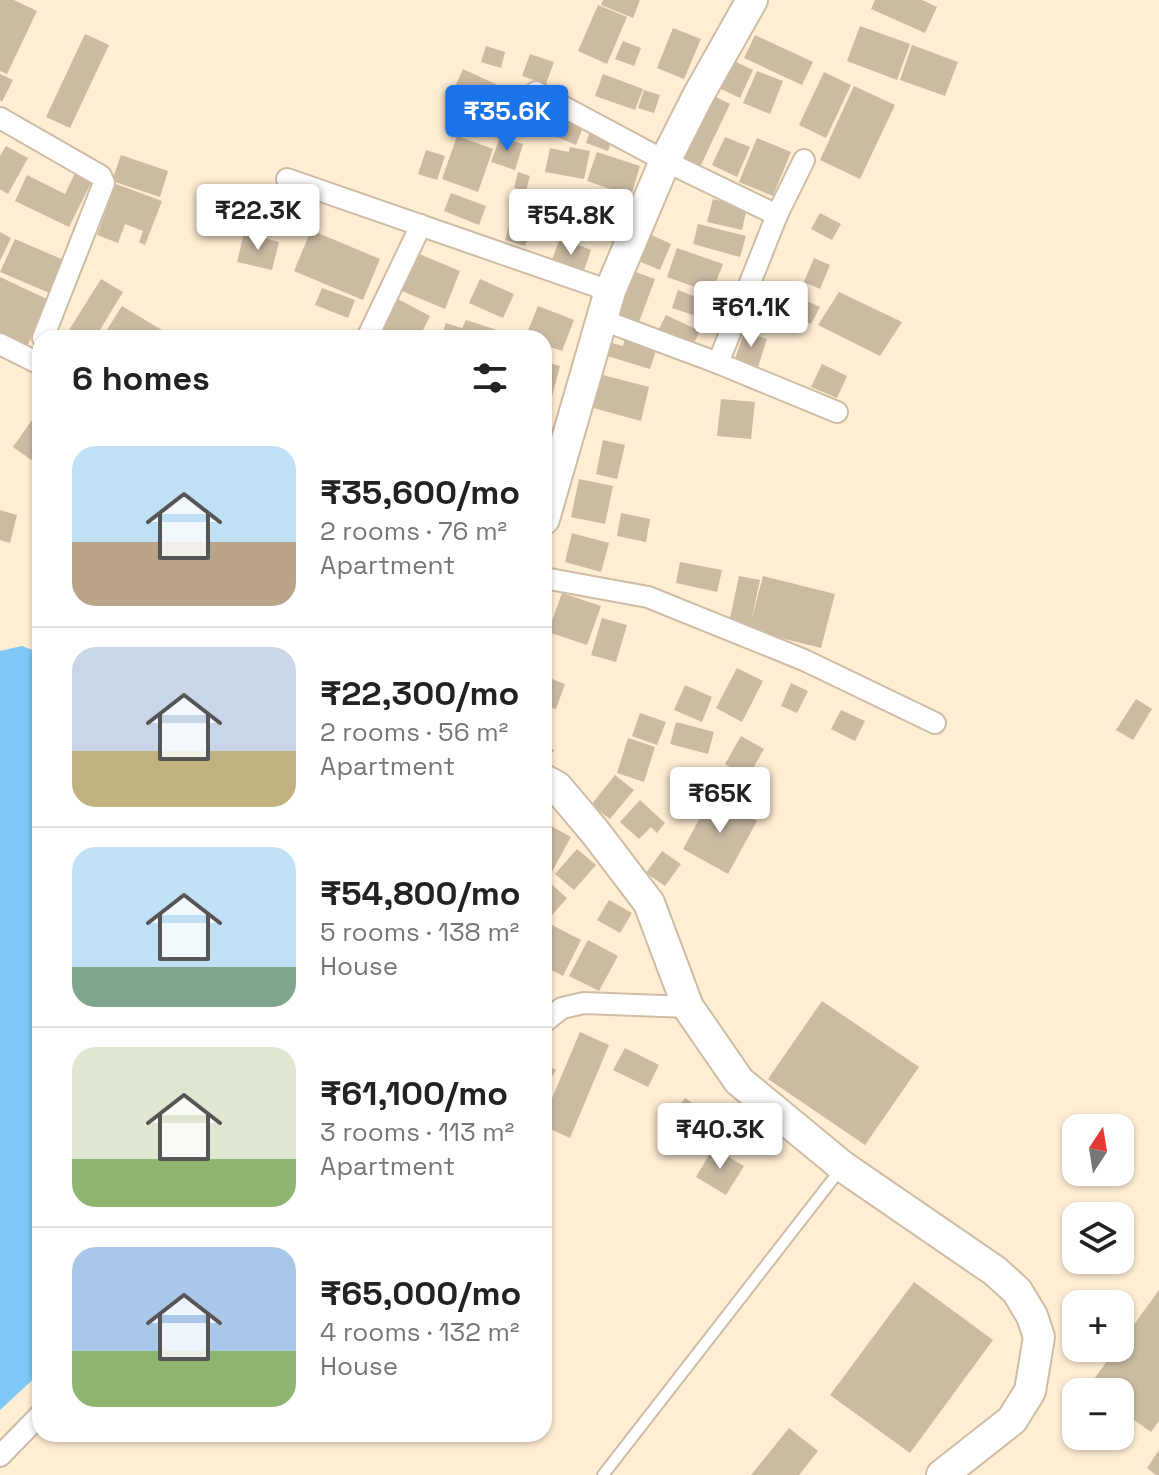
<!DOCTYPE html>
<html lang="en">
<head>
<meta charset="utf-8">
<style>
	:root { --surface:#fff; --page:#f2f2f2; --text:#222; --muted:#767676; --line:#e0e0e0; --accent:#1a73e8 }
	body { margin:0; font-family:"Space Grotesk",sans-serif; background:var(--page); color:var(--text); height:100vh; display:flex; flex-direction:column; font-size:30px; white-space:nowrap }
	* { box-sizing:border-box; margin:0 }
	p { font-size:26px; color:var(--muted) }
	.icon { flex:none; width:44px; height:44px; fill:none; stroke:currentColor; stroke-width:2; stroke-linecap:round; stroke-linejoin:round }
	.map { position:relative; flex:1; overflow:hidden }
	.details { position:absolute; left:32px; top:330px; width:520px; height:1112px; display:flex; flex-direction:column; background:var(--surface); border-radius:24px; box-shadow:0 2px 6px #0004 }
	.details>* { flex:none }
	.needle { width:52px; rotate:12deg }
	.fabs { position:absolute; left:1062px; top:1114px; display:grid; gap:16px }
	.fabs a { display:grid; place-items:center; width:72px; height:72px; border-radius:16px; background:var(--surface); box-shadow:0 2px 6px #0004; font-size:40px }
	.price { position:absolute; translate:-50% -68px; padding:0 18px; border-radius:8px; background:#fff; color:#222; font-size:26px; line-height:52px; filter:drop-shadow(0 2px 4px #0008) }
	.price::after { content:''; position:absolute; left:50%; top:48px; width:24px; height:18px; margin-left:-12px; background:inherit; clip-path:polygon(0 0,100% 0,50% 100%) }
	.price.on { background:var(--accent); color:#fff }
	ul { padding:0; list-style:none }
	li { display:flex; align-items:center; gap:24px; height:200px; padding:0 40px }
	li+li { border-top:2px solid var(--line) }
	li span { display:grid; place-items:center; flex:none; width:224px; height:160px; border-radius:24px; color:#555 }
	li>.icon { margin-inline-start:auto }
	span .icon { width:96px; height:96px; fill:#fffc; stroke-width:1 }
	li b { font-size:34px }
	h2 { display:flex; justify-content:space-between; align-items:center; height:96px; padding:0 40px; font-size:34px }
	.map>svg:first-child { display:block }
	.water { fill:#7ec8f6 }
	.building { fill:#ccbba3 }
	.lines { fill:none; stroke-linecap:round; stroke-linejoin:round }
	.lane-casing { stroke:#cebca4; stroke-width:14 }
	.street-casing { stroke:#cebca4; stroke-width:24 }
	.secondary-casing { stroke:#cebca4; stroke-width:34 }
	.lane { stroke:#fff; stroke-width:10 }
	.street { stroke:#fff; stroke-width:20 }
	.secondary { stroke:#fff; stroke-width:30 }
</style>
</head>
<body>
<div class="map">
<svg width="1159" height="1475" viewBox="0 0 1159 1475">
	<rect width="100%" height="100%" fill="#ffedd4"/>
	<polygon class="water" points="22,646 40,653 40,1373 0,1410 0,651"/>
	<g class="building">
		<polygon points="0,0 14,0 37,11 7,74 0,71"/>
		<polygon points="603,0 640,0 633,18 601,5"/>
		<polygon points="875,0 922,0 937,7 925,33 871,9"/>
		<polygon points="598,5 627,17 607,64 578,51"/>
		<polygon points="860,26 910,44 897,80 847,61"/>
		<polygon points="673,28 701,39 684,79 657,68"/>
		<polygon points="85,34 109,45 70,128 46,117"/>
		<polygon points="755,35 813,62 802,85 744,58"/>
		<polygon points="623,41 641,48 634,66 615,59"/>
		<polygon points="912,45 958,62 945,96 900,80"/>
		<polygon points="486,46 505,52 501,68 481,62"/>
		<polygon points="530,54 554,62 546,84 522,76"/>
		<polygon points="730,59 753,70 740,98 717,87"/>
		<polygon points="463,69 502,87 489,115 450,98"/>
		<polygon points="757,71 783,81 770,114 743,103"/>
		<polygon points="824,72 851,85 826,138 799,125"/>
		<polygon points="0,74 13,80 2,102 0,100"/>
		<polygon points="603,74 643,89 635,110 595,96"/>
		<polygon points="854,86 895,105 860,179 820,160"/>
		<polygon points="644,90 660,95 654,113 638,108"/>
		<polygon points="509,94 545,109 534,137 497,122"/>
		<polygon points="710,94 730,104 700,167 680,158"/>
		<polygon points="562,117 584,125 576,145 555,136"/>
		<polygon points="591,129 613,136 608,151 586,143"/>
		<polygon points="457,136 493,149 478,192 442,179"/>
		<polygon points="500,137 523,144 515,170 491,162"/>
		<polygon points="725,137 750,147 737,177 712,165"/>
		<polygon points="757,138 791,152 773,196 739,182"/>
		<polygon points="6,146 28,158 8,194 0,189 0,156"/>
		<polygon points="570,147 590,151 584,179 545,172 550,148 569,152"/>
		<polygon points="426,150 445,156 437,180 418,174"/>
		<polygon points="597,152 640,166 631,196 587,181"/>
		<polygon points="121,155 168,171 160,197 112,181"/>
		<polygon points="518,172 530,176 526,191 514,188"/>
		<polygon points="75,173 92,181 69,227 15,201 27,175 65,194"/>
		<polygon points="116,184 162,201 145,245 139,242 143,231 125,224 118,243 97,235"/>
		<polygon points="451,193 486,206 479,225 444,211"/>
		<polygon points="255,198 284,205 279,232 249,225"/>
		<polygon points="713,199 747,207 742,230 707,222"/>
		<polygon points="820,213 841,224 832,240 811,229"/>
		<polygon points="512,217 532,223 525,246 505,240"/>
		<polygon points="698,224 746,236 740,257 693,244"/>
		<polygon points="311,230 380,259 363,300 294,271"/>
		<polygon points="0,232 11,238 0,261"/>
		<polygon points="244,233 279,242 272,270 237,262"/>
		<polygon points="647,233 671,244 660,270 636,260"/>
		<polygon points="560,238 591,250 582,276 550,265"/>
		<polygon points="15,239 66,261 52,294 0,272"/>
		<polygon points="677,248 723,264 712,293 667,277"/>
		<polygon points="417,253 460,271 445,309 402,291"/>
		<polygon points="814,258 830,265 820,289 804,282"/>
		<polygon points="630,270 655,279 639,322 615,313"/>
		<polygon points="0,277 49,300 26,349 0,336"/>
		<polygon points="101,279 123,292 95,338 64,338"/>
		<polygon points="480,279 514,294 503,318 469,303"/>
		<polygon points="775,286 820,307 811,324 767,304"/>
		<polygon points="322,288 355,300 348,318 315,305"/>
		<polygon points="678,290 701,299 696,316 672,308"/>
		<polygon points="839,292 902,322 880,356 818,325"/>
		<polygon points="396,298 430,316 419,338 375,338"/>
		<polygon points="122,306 175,338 106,338 103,336"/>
		<polygon points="538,306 574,320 562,351 544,345 544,338 525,338"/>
		<polygon points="666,315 700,331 693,345 659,329"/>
		<polygon points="466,320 497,330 495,338 441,338 446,323 462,328"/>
		<polygon points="744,332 767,339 758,367 735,359"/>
		<polygon points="625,338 657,348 650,369 604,355 608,342 623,346"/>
		<polygon points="544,362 560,366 545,423 544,423"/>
		<polygon points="822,364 847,376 837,398 811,387"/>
		<polygon points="595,373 649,387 641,421 586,406"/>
		<polygon points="721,399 755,402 751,439 717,436"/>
		<polygon points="32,420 40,425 40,466 13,447"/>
		<polygon points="603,440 625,445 617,479 596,474"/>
		<polygon points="579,479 613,486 605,524 571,517"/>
		<polygon points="0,510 17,515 10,543 0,540"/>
		<polygon points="621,513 650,519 646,542 617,536"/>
		<polygon points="572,533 609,543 601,572 565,562"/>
		<polygon points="680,562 722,570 717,592 676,583"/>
		<polygon points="739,576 760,580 751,622 763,576 835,594 821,648 749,630 729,623"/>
		<polygon points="562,593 601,606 587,645 548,632"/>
		<polygon points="602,618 627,625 616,662 591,655"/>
		<polygon points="737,668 763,681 742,722 716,708"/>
		<polygon points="544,676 565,684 556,709 544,705"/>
		<polygon points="791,683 808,691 797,713 781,706"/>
		<polygon points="685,685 712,697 702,722 674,710"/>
		<polygon points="1136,699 1152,709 1133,740 1116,730"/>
		<polygon points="841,710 865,721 855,741 831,729"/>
		<polygon points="640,713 666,722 657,745 632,736"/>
		<polygon points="676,722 714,732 708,754 670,744"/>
		<polygon points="741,736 764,749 748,777 725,764"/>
		<polygon points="628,738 655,747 644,782 617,773"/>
		<polygon points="544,743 554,750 544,767"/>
		<polygon points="615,775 634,790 610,819 591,805"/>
		<polygon points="712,796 757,821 728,874 683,849"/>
		<polygon points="640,800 665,823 657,833 651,827 639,839 620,822"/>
		<polygon points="544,822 571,837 544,886"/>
		<polygon points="577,849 596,865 574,890 555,874"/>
		<polygon points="662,851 681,864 665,886 646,873"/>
		<polygon points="549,882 567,898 547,921 544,918 544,888"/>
		<polygon points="609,900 632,913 620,933 597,920"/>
		<polygon points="552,925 581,940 563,976 544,966 544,940"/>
		<polygon points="588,940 618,956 599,991 569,976"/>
		<polygon points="822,1001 919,1067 865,1145 768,1079"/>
		<polygon points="580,1032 609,1045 570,1138 544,1126 544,1117"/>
		<polygon points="625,1048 659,1065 648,1087 613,1070"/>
		<polygon points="544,1063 556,1070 544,1090"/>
		<polygon points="685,1098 713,1117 691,1148 663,1128"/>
		<polygon points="713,1148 744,1166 726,1195 696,1177"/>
		<polygon points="914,1282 993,1340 910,1453 830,1395"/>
		<polygon points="1159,1290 1159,1421 1151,1432 1120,1410 1120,1392 1095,1392 1088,1387 1117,1348 1120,1348 1120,1344"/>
		<polygon points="789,1428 818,1451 799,1475 751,1475"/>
		<polygon points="1159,1450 1159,1475 1156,1475 1147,1468"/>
	</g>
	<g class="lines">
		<defs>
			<polyline id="lane" points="603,1475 840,1170"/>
			<g id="street">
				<polyline points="536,92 665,161 777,215"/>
				<polyline points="0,118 101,176 104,183 43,338"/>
				<polyline points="287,179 610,291"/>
				<polyline points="600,319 718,363 837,412"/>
				<polyline points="367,338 421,225"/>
				<polyline points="0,344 40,364"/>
				<polyline points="718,363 777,215 804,160"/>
				<polyline points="544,578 648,597 804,660 935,723"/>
				<polyline points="544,1022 562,1008 584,1003 688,1007"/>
				<polyline points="0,1456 40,1415"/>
			</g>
			<g id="secondary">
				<polyline points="544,519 610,291 665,161 699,94 752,0"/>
				<polyline points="544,780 557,787 595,832 649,903 688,1007 739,1081 842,1166 995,1271 1017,1291 1032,1316 1039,1337 1030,1391 1012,1420 942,1475"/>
			</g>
		</defs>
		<use href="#lane" class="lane-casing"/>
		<use href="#street" class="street-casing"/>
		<use href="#secondary" class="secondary-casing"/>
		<use href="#lane" class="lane"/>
		<use href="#street" class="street"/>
		<use href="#secondary" class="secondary"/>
	</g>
</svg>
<div class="fabs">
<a><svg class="needle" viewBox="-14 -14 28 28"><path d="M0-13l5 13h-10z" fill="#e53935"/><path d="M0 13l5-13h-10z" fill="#767676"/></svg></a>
<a><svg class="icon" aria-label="layers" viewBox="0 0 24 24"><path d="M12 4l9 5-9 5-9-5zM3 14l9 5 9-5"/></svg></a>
<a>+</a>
<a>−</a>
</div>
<b class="price on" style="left:507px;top:153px">₹35.6K</b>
<b class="price" style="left:258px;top:252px">₹22.3K</b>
<b class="price" style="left:571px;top:257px">₹54.8K</b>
<b class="price" style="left:751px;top:349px">₹61.1K</b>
<b class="price" style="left:720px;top:835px">₹65K</b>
<b class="price" style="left:720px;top:1171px">₹40.3K</b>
<section class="details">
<h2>6 homes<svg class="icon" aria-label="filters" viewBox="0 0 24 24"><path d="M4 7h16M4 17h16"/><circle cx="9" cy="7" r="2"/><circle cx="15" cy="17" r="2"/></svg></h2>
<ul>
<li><span style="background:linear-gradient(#bfe0f5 60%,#b9a48a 0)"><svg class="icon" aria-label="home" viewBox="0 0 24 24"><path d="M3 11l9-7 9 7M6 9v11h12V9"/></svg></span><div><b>₹35,600/mo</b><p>2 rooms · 76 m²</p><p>Apartment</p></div></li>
<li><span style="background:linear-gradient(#c9d6e8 65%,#c2b280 0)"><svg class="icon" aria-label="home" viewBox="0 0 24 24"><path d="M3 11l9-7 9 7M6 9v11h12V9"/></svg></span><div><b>₹22,300/mo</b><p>2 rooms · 56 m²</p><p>Apartment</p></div></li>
<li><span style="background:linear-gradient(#bfe0f5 75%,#7fa58c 0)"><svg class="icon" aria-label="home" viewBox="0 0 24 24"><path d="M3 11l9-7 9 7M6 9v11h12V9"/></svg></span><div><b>₹54,800/mo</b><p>5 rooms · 138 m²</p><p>House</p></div></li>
<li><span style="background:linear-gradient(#dfe7d0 70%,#8fb573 0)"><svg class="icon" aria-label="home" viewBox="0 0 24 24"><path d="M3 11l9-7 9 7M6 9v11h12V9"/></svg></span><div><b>₹61,100/mo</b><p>3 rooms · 113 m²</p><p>Apartment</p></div></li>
<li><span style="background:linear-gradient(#a9c7e8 65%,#8fb573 0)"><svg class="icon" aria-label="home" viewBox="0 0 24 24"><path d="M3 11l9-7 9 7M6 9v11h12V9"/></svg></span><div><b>₹65,000/mo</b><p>4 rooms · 132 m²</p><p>House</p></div></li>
</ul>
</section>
</div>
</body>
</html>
